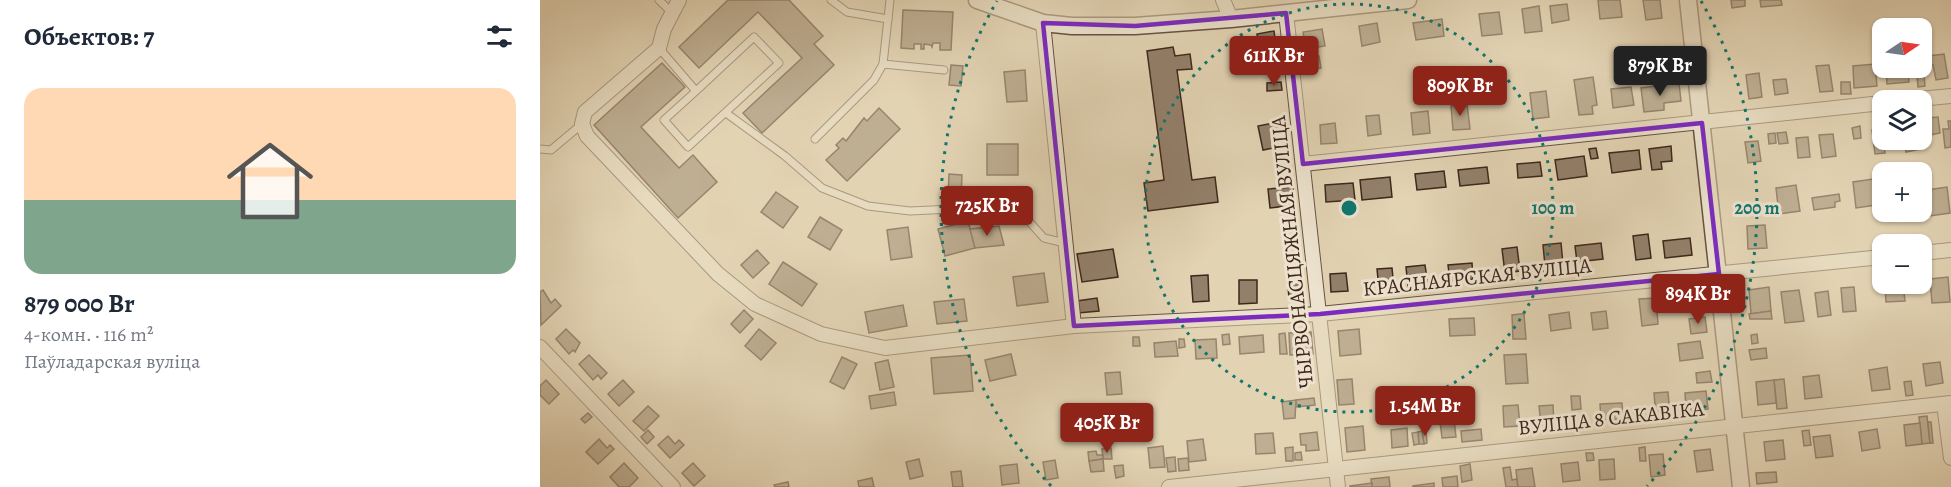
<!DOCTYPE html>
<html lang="ru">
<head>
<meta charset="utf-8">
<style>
	:root { --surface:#fff; --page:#f2f2f3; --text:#1f2937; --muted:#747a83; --accent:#8f2418 }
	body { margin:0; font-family:Alegreya,serif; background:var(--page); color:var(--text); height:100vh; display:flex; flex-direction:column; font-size:22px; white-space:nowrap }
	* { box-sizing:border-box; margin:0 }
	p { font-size:20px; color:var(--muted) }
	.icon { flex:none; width:33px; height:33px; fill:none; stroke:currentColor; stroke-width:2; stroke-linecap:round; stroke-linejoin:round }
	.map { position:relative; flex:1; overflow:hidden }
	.sheet { display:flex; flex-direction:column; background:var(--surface); width:540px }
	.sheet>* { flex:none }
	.needle { width:39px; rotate:77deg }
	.tools { position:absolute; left:1332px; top:18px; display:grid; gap:12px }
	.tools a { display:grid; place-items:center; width:60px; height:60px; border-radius:12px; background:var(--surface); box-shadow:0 2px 4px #0004; font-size:30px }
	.price { position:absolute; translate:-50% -51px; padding:0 14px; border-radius:6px; background:var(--accent); color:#fff; font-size:20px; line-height:39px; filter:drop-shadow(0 2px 3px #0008) }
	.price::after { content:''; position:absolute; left:50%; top:36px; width:18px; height:14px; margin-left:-9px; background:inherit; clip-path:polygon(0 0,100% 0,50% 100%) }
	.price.selected { background:#222; color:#fff }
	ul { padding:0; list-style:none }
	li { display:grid; align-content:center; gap:12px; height:318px; padding:0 24px }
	li span { display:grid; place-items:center; height:186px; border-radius:18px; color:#555 }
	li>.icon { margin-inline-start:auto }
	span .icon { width:108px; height:108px; fill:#fffc; stroke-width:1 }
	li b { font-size:26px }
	h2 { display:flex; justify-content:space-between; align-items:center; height:72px; padding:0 24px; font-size:26px }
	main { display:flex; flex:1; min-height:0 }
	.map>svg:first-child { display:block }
	.building { fill:#93806b; stroke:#3e271c; stroke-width:1.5 }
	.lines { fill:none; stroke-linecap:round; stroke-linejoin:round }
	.service-casing { stroke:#675242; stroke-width:9 }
	.minor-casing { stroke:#675242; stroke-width:16 }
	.tertiary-casing { stroke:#675242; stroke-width:19 }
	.service { stroke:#ece2ce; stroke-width:7 }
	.minor { stroke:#ece2ce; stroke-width:14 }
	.tertiary { stroke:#ece2ce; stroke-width:16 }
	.marked { fill:none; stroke:#7b2cbf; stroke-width:4.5; stroke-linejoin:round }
	.ring { fill:none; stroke:#0f766e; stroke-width:3; stroke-dasharray:3 6 }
	.labels { text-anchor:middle; stroke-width:6; stroke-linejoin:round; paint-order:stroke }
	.street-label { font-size:21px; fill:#3e271c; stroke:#ece2ce }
	.centre { fill:#0f766e; stroke:#ece2ce; stroke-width:3 }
	.ring-label { font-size:18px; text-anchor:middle; font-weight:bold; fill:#0f766e; stroke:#ece2ce; stroke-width:6; stroke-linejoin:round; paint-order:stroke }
</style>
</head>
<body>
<main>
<section class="sheet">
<h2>Объектов: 7<svg class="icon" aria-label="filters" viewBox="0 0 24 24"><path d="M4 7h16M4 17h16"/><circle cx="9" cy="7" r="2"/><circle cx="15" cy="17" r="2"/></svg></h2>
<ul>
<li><span style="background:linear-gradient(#ffd9b3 60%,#7fa58c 0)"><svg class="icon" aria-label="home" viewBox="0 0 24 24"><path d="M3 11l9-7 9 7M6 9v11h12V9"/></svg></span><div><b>879 000 Br</b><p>4-комн. · 116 m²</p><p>Паўладарская вуліца</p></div></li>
</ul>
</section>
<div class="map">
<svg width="1411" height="487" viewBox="0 0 1411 487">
	<rect width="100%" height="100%" fill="#e2d3b3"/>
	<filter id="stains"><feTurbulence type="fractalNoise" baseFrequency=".00333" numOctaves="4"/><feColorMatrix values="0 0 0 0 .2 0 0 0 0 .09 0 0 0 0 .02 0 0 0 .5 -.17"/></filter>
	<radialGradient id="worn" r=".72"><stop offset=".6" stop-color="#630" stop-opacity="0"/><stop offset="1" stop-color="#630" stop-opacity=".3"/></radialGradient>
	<g class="building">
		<polygon points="188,0 249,0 283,36 274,44 294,65 222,133 203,113 262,58 218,12 159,68 139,47"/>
		<polygon points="1058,0 1080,0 1082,17 1060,19"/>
		<polygon points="1103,0 1120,0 1122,18 1106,20"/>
		<polygon points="1191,0 1205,0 1205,6 1192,8"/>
		<polygon points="1220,0 1241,0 1242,5 1221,7"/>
		<polygon points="1027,4 1029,20 1012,23 1010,6"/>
		<polygon points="999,6 1002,31 985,33 982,9"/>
		<polygon points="363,10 413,12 411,50 400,50 400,43 393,43 392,47 391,45 384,44 384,49 381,49 381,44 374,44 374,49 361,48"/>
		<polygon points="959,12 962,34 942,36 939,14"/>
		<polygon points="902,19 904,36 876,40 873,23"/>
		<polygon points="837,23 840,42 822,46 819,26"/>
		<polygon points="782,29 785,46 766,49 763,32"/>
		<polygon points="734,31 737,53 720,55 717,34"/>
		<polygon points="633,47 635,56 650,54 652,69 637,70 652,180 675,177 678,202 608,211 604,183 624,180 607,51"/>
		<polygon points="1404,54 1408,78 1396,80 1393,65 1390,66 1388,56"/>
		<polygon points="779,56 781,68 764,70 762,58"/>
		<polygon points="122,63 145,87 101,127 139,168 153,155 177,182 138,218 54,125"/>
		<polygon points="1335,64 1337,86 1314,88 1313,66"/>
		<polygon points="411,65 423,66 421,86 409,85"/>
		<polygon points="1289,65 1293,91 1280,92 1276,66"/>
		<polygon points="1368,68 1369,82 1347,84 1346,70"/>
		<polygon points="485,70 487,101 467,102 464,72"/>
		<polygon points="1219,73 1222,97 1209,99 1206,75"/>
		<polygon points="1384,74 1385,86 1378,87 1377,75"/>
		<polygon points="1053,77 1057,105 1052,106 1053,114 1039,115 1034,80"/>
		<polygon points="1246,79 1248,93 1235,95 1233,80"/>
		<polygon points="741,82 742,90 727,91 727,83"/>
		<polygon points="1301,82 1310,82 1311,94 1301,94"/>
		<polygon points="1139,83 1141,101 1124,103 1124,110 1104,112 1101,88"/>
		<polygon points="1091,87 1094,105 1073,108 1071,89"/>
		<polygon points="1006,91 1009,117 993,119 990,93"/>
		<polygon points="927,104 930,129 913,130 911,106"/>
		<polygon points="339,108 360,129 307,181 286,160 299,148 296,145 303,138 306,141 324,118 327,121"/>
		<polygon points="888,111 890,133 873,135 871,113"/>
		<polygon points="839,115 841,134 828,136 826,116"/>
		<polygon points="1398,117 1400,133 1390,135 1388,118"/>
		<polygon points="744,121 749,145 723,150 718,126"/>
		<polygon points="1408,121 1411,121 1411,147 1405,148 1403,129 1409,129"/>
		<polygon points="795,123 797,143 781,144 780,125"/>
		<polygon points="1320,126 1321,138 1314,139 1312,128"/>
		<polygon points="1342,129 1345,153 1335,154 1332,130"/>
		<polygon points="1246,132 1248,143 1239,144 1237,133"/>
		<polygon points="1235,133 1236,143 1229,144 1228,134"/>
		<polygon points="1293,134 1296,156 1282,158 1279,135"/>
		<polygon points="1268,137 1270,157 1258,158 1256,138"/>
		<polygon points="1364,140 1380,140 1381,149 1366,152"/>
		<polygon points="1218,141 1221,161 1208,163 1205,142"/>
		<rect x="447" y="144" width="31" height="31"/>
		<polygon points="1131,146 1132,161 1121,162 1122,169 1112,170 1109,149"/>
		<polygon points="1056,148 1058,158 1051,159 1049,149"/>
		<polygon points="1099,150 1101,169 1072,173 1069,153"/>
		<polygon points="1044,156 1047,176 1018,180 1015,160"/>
		<polygon points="1000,162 1002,176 978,178 977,164"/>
		<polygon points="947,167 949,183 920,186 918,170"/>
		<polygon points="904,171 906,187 877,190 875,174"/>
		<polygon points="409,174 422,175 421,199 408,199"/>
		<polygon points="850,177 852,197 822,200 820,180"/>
		<polygon points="1333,179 1336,205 1316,208 1313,182"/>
		<polygon points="813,183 815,200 786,202 785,185"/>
		<polygon points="1256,185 1260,211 1239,214 1236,188"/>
		<polygon points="753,187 755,205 730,208 728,189"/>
		<polygon points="1407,187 1410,213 1390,216 1387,190"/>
		<polygon points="236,192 258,207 243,228 221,212"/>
		<polygon points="1299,194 1300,201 1295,202 1295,207 1274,210 1272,198"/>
		<polygon points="1352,212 1373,212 1373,215 1353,217"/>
		<polygon points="280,217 302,230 290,250 268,237"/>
		<polygon points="428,221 435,248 405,256 398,229"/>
		<polygon points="1225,225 1227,248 1208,249 1207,226"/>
		<polygon points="459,226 464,245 435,248 430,229"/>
		<polygon points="368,227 372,257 351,260 347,230"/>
		<polygon points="1108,234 1111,258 1096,260 1093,236"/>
		<polygon points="1150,238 1152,255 1125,258 1123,241"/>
		<polygon points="1021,243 1023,264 1005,266 1003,245"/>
		<polygon points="1061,243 1063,259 1037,262 1035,246"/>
		<polygon points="977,247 980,271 965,273 962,249"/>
		<polygon points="573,249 578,277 542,282 537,254"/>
		<polygon points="217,250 229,263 213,278 201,265"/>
		<polygon points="243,262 277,284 262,306 229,284"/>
		<polygon points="932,263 933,279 910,281 908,265"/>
		<polygon points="885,265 888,285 868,287 866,267"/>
		<polygon points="852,268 854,288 839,289 837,269"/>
		<polygon points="504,273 508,302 477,306 473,277"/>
		<polygon points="762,273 764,296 749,298 747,275"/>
		<polygon points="806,273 808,291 791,292 790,274"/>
		<polygon points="668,275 669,301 653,302 651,276"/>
		<polygon points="1408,277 1410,302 1392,303 1390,279"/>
		<polygon points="699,280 717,280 717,303 699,304"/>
		<polygon points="1345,284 1363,284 1365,301 1346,302"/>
		<polygon points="1229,287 1231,311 1211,314 1209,290"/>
		<polygon points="1314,287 1316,311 1303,312 1301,288"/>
		<polygon points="3,290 11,303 15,299 21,306 1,325 0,292"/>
		<polygon points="1259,290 1264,321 1245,323 1241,292"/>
		<polygon points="1288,291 1291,315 1278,317 1275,293"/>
		<polygon points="1160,294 1161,309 1141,311 1139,296"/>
		<polygon points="557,298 559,311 538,313 537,301"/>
		<polygon points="1116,298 1118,324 1102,326 1099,299"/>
		<polygon points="424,299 427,321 397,324 394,302"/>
		<polygon points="363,305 367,326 329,333 325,312"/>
		<polygon points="204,310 213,319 200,333 191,324"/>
		<polygon points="1066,311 1068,328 1053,330 1051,313"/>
		<polygon points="1231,311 1232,319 1210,319 1209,314"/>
		<polygon points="1029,312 1031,328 1011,331 1009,315"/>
		<polygon points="980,314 984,314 986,339 973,339 972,315"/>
		<polygon points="1165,317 1167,332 1151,334 1149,319"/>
		<polygon points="934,318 935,335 910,336 909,319"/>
		<polygon points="26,329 40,343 35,352 33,350 29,354 16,339"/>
		<polygon points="219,329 236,343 221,360 205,346"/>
		<polygon points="819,329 821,354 800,356 798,331"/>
		<polygon points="771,332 773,354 750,355 749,333"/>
		<polygon points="745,333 747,354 740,354 739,334"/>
		<polygon points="689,334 690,344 683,345 682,335"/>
		<polygon points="1217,334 1218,343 1212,344 1211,335"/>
		<polygon points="723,335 724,352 700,354 699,337"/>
		<polygon points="593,337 599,337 600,346 593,346"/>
		<polygon points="639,339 644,339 645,347 639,348"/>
		<polygon points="676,339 677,358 656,359 655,340"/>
		<polygon points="636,341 638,356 615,357 614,343"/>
		<polygon points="1160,341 1163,358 1140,361 1138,344"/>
		<polygon points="1226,348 1227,358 1211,360 1209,350"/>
		<polygon points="471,354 476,375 450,381 445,360"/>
		<polygon points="986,354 988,383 966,384 964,355"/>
		<polygon points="49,355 67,373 61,379 58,375 53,380 39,364"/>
		<polygon points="430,355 433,391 394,394 391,358"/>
		<polygon points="302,357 317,364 304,389 290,382"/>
		<polygon points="348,360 354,387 340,390 335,363"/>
		<polygon points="1400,362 1403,383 1386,386 1383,364"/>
		<polygon points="1347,367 1350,389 1332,391 1329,370"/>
		<polygon points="1170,371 1172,382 1157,383 1156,373"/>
		<polygon points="580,372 582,394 567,395 565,373"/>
		<polygon points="1279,375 1282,397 1265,399 1263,377"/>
		<polygon points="812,379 814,404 799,405 797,380"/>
		<polygon points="1244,379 1247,408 1237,409 1234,380"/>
		<polygon points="6,380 19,394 9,404 0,395 0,386"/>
		<polygon points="83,380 94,392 79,406 68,394"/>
		<polygon points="1234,380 1236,403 1218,405 1216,382"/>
		<polygon points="1371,381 1373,395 1366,396 1364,382"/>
		<polygon points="1166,391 1168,409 1146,411 1145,393"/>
		<polygon points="354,392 356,405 331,409 329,396"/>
		<polygon points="1128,392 1130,415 1116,416 1114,393"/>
		<polygon points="1031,396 1040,396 1041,409 1032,410"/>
		<polygon points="774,398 775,405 757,407 756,400"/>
		<polygon points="756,400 755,418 744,419 742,402"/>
		<polygon points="1082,403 1083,419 1061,420 1060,404"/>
		<polygon points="978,405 980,426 964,427 963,406"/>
		<polygon points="1013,405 1014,424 1001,425 999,406"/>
		<polygon points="108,406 119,416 104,431 93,421"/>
		<polygon points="913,411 916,437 902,438 899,413"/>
		<polygon points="48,413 52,417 45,423 41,419"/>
		<polygon points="1095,414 1100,414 1101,423 1096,424"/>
		<polygon points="1387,416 1390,443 1382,444 1379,417"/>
		<polygon points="983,420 992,420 993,433 984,434"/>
		<polygon points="1388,422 1391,422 1393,443 1390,443"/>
		<polygon points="1380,423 1382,444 1366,446 1364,425"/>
		<polygon points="823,426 825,450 807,452 805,428"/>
		<polygon points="867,428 868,446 852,448 851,430"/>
		<polygon points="941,429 942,440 922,442 921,431"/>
		<polygon points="1337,429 1340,448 1322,451 1319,432"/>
		<polygon points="108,430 114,437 107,444 101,437"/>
		<polygon points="1269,430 1271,445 1264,446 1262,431"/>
		<polygon points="882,431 886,431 887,443 884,444"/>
		<polygon points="882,431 884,444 879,444 878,432"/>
		<polygon points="777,432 779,450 766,451 766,445 761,445 760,434"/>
		<polygon points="878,432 879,444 874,445 872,433"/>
		<polygon points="733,433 735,453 716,454 715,434"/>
		<polygon points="1290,435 1293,456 1276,458 1273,437"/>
		<polygon points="128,436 135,444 139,440 144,445 130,458 118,445"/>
		<polygon points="59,439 67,448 70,445 74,449 58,464 46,452"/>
		<polygon points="663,439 666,460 649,462 647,441"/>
		<polygon points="1243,440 1245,459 1226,461 1224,442"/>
		<polygon points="623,446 625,467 610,468 608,448"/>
		<polygon points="753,447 753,461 746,461 745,448"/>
		<polygon points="1105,447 1106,461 1100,461 1099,448"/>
		<polygon points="571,448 572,459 563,459 562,449"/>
		<polygon points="1170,449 1173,470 1157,472 1154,451"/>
		<polygon points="556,451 557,455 563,455 563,459 549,461 548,452"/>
		<polygon points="761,452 762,460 755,460 755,453"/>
		<polygon points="1046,453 1053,453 1054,460 1047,461"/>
		<polygon points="1123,454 1125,475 1111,477 1109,455"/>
		<polygon points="635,457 636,471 628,472 626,458"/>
		<polygon points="648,458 649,470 639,471 638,459"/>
		<polygon points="379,459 383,476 370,479 366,462"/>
		<polygon points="563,459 564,471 551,472 549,461"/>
		<polygon points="1074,459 1075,479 1060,480 1059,460"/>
		<polygon points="515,460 518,478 506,480 503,462"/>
		<polygon points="1038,462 1040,480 1023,482 1021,464"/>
		<polygon points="84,463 98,478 89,487 79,487 70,477"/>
		<polygon points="153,463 165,476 154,486 142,473"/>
		<polygon points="477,464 479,483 462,485 460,466"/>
		<polygon points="930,464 932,480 922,482 920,466"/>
		<polygon points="583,465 584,476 576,478 574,466"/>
		<polygon points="970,467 972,480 977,479 978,487 966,487 963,468"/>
		<polygon points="992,468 995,487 978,487 976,470"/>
		<polygon points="421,471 423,487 413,487 411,472"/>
		<polygon points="1236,472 1237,482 1217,484 1216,473"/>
		<polygon points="917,476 918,487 903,487 902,478"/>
		<polygon points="849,477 850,487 832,487 831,479"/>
		<polygon points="332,478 334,487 319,487 318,481"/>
		<polygon points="248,482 249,487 235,487 234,485"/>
		<polygon points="832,483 832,487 810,487 810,486"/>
		<polygon points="894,483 894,487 873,487 873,486"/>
	</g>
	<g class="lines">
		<defs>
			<g id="service">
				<polyline points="119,0 132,13"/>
				<polyline points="291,0 307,12 348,19"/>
				<polyline points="119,48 156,91 214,37 239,63 148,147 124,120 156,91"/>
				<polyline points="343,64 404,70"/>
				<polyline points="186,113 245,156 282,188 328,206 370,211 475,206 504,238 525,243"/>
				<polyline points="275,139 334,80 343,64 350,0"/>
				<polyline points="0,149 11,150 42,124"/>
			</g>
			<g id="minor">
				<polyline points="139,0 124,29 119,48 45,112 42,124 47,136 178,274 215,304 281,334 345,348 534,326 780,314 1342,257"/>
				<polyline points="683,0 691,19"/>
				<polyline points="746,13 798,487"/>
				<polyline points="503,23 534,326"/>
				<polyline points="1369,100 1411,96"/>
				<polyline points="763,164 1342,103"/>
				<polyline points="1382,253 1411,250"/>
				<polyline points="0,347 133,487"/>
				<polyline points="1404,404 1411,458"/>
				<polyline points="629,487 1411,403"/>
			</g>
			<g id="tertiary">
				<polyline points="437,0 503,23 532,26 595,26 691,19 868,0"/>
				<polyline points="1148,0 1201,487"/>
			</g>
		</defs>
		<use href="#service" class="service-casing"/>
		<use href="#minor" class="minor-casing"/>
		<use href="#tertiary" class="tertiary-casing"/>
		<use href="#service" class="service"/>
		<use href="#minor" class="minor"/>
		<use href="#tertiary" class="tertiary"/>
	</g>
	<path d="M0 0H1411V487H0ZM746 13 763 164 1162 123 1179 274 780 314 534 326 503 23 595 26Z" fill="#e2d3b3" fill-opacity=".55" fill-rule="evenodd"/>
	<path class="marked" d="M746 13 763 164 1162 123 1179 274 780 314 534 326 503 23 595 26Z"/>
	<g class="ring">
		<circle cx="809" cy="208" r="204"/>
		<path d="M511 486A408 408 0 0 1 457 1M1161 1A408 408 0 0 1 1107 486"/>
	</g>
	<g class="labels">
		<g class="street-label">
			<text transform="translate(752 252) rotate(-96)" y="7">ЧЫРВОНАСЦЯЖНАЯ ВУЛІЦА</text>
			<text transform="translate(937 277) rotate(-6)" y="7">КРАСНАЯРСКАЯ ВУЛІЦА</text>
			<text transform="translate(1071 418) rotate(-6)" y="7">ВУЛІЦА 8 САКАВІКА</text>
		</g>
	</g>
	<circle cx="809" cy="208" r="9" class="centre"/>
	<g class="ring-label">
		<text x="1013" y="214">100 m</text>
		<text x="1217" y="214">200 m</text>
	</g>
	<rect width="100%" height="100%" filter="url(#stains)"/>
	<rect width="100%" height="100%" fill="url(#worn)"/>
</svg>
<div class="tools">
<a><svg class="needle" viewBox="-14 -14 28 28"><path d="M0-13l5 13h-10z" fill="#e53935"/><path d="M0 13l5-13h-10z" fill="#747a83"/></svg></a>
<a><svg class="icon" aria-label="layers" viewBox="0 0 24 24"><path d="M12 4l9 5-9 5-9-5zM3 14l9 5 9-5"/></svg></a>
<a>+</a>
<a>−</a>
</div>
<b class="price" style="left:734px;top:87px">611K Br</b>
<b class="price selected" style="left:1120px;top:97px">879K Br</b>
<b class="price" style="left:920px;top:117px">809K Br</b>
<b class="price" style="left:447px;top:237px">725K Br</b>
<b class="price" style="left:1158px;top:325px">894K Br</b>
<b class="price" style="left:885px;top:437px">1.54M Br</b>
<b class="price" style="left:567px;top:454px">405K Br</b>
</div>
</main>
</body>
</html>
